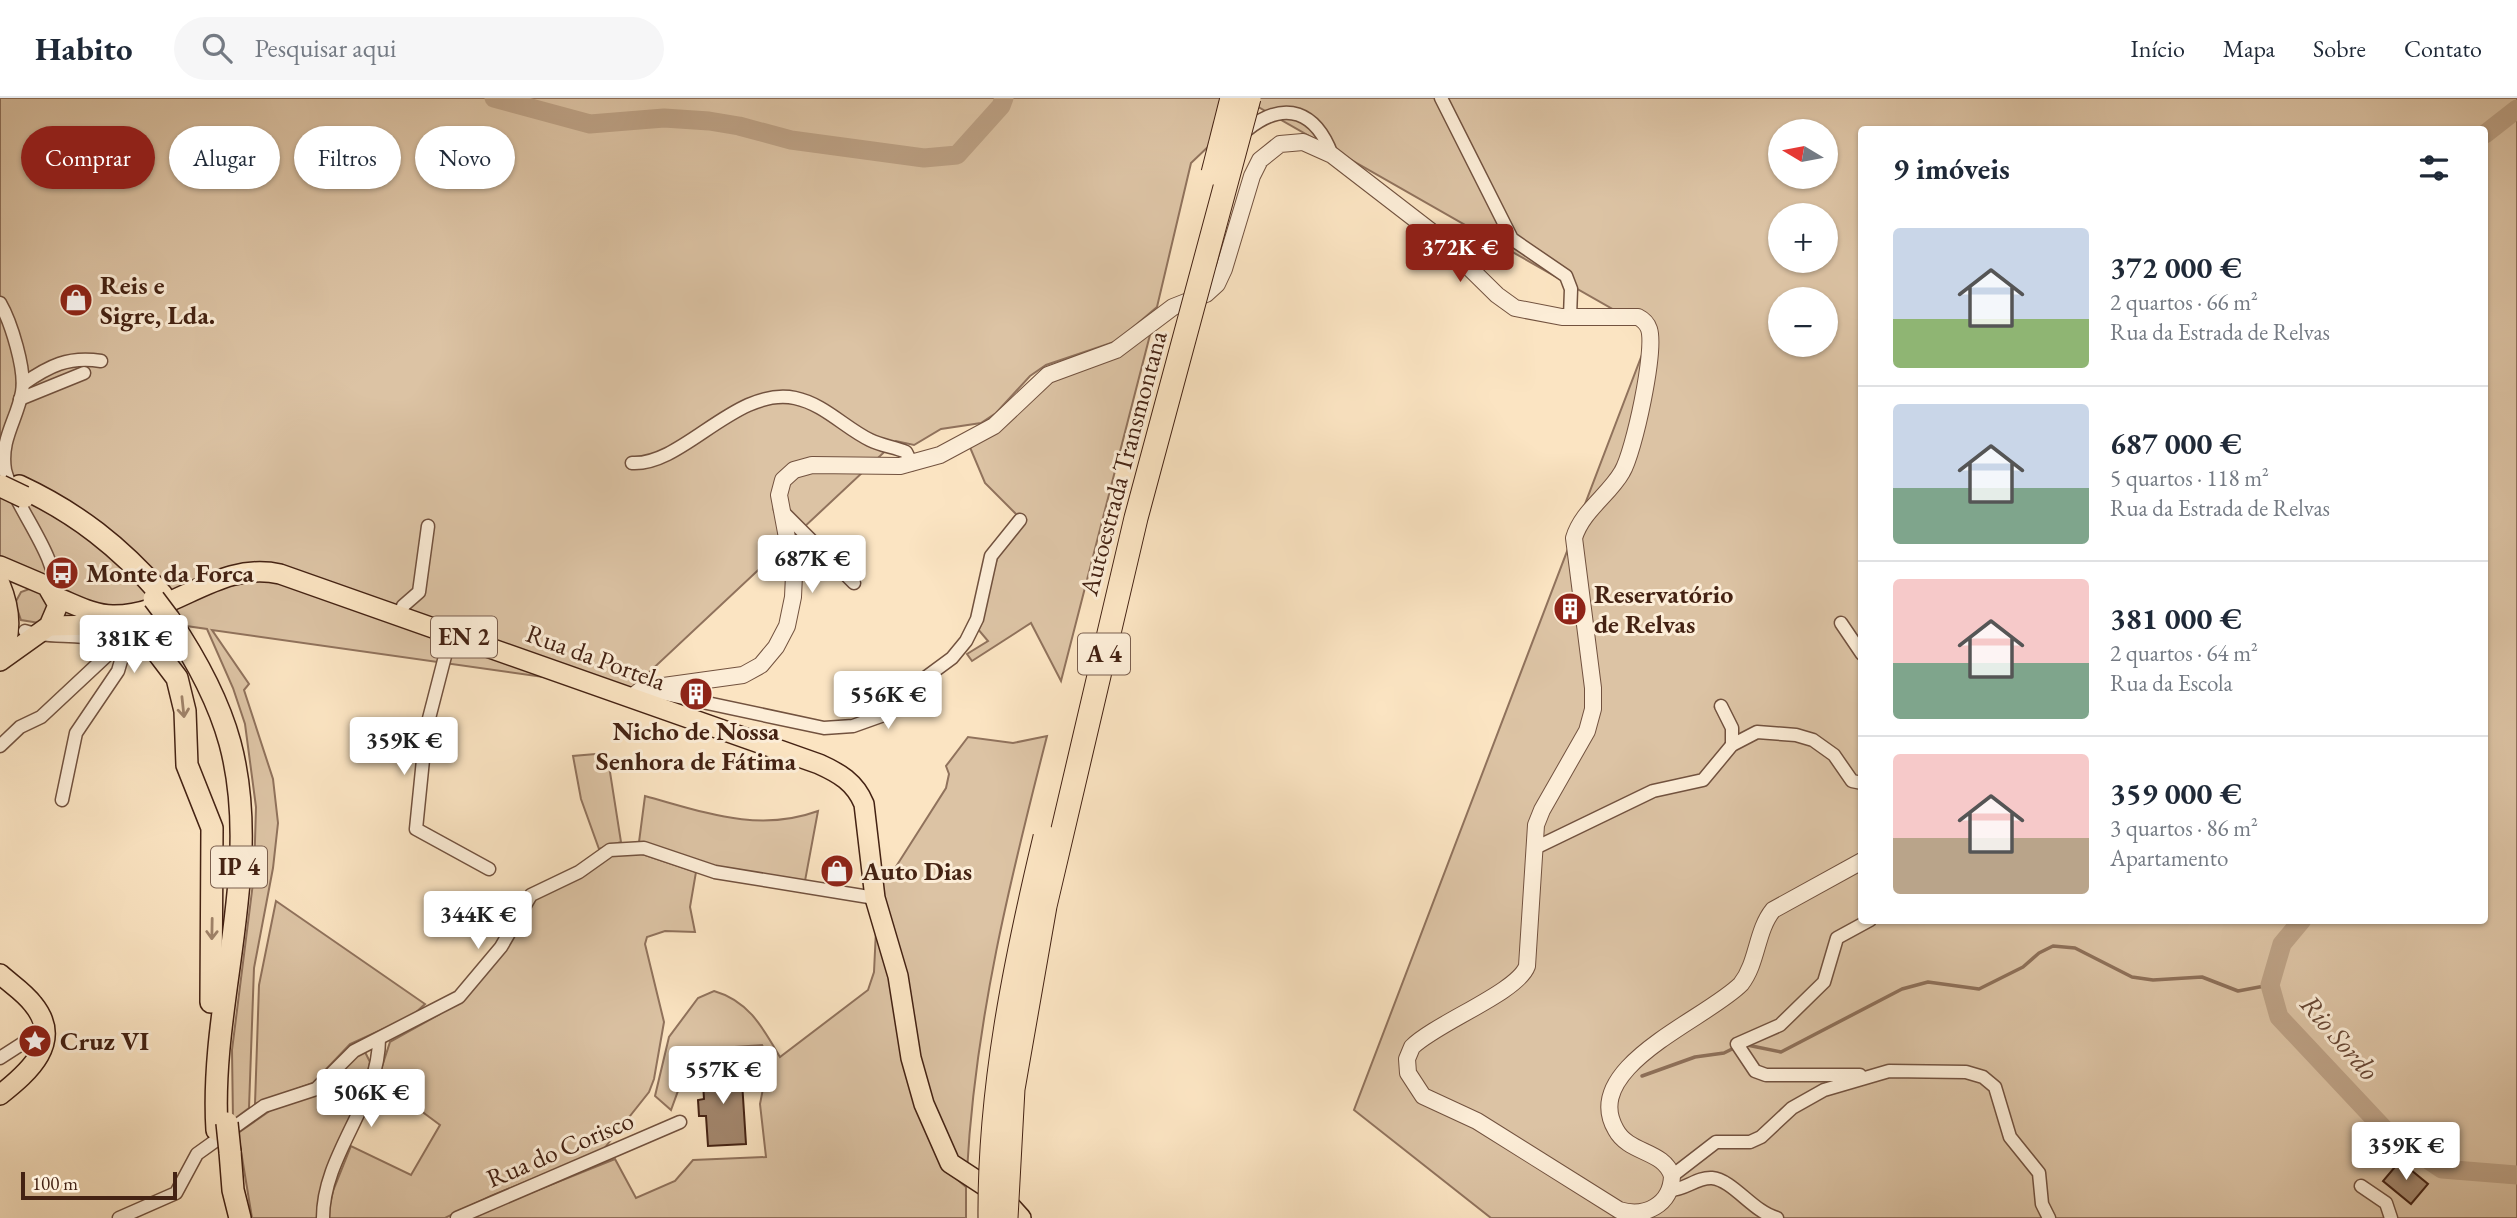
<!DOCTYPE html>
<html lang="pt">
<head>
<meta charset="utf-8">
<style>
	:root { --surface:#fff; --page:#f6f6f7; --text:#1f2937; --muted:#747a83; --line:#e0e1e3; --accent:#8f2418 }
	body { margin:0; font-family:"EB Garamond",serif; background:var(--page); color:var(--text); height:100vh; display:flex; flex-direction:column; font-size:26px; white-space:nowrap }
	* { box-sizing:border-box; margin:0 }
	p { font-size:23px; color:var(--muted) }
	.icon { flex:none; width:38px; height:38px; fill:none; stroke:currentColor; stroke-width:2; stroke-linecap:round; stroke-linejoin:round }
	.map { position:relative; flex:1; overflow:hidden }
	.side { position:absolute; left:1858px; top:28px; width:630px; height:798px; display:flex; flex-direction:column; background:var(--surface); border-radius:7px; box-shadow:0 2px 5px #0004 }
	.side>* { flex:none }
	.hud { position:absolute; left:21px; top:28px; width:665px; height:63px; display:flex; gap:14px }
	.needle { width:46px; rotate:280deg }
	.controls { position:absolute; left:1768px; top:21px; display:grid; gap:14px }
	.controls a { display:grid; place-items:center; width:70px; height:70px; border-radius:50%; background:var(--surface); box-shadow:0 2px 5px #0004; font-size:35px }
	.scale { position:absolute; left:21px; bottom:18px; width:156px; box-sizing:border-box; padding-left:7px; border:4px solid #442213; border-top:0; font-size:19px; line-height:24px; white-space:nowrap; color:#442213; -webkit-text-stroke:5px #fcedd7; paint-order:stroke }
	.price { position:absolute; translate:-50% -60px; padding:0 16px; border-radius:7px; background:#fff; color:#222; font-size:23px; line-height:46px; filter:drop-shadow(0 2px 4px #0008) }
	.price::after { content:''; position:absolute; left:50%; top:42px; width:21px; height:16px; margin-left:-10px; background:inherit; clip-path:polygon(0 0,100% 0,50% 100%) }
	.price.selected { background:var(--accent); color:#fff }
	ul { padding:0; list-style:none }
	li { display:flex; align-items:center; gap:21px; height:175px; padding:0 35px }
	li+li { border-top:2px solid var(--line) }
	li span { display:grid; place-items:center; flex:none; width:196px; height:140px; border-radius:7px; color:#555 }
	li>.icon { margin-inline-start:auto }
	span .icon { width:84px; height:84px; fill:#fffc; stroke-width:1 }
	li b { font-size:30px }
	h2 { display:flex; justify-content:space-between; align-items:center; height:84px; padding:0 35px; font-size:30px }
	.pill { padding:0 24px; border-radius:32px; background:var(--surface); box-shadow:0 2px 5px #0004; font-size:24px; line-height:63px }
	.pill.selected { background:var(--accent); color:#fff }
	header { display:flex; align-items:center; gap:42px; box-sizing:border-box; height:98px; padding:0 35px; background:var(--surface); border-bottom:2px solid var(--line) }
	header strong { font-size:33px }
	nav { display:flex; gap:38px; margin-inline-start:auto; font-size:24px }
	.search { width:490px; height:63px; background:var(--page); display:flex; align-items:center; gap:18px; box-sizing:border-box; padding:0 24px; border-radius:38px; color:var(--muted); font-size:26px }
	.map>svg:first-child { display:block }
	.green { fill:#dcc3a4; stroke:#90725c; stroke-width:2; fill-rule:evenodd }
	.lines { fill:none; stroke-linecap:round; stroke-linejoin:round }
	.stream { stroke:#8d6f58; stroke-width:3.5 }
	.river { stroke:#bda286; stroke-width:19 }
	.building { fill:#a3876e; stroke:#442213; stroke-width:2 }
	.minor-casing { stroke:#72523f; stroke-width:15 }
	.tertiary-casing { stroke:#72523f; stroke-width:18 }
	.primary-casing { stroke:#442213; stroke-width:22 }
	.trunk-casing { stroke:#442213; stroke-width:24 }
	.minor { stroke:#fcedd7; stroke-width:12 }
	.tertiary { stroke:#fcedd7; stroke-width:16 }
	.primary { stroke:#fbe4c2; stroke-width:19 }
	.trunk { stroke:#fbe4c2; stroke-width:21 }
	.trunk-bridge-casing { stroke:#442213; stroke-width:24; stroke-linecap:butt }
	.motorway-bridge-casing { stroke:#442213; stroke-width:25; stroke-linecap:butt }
	.trunk-bridge { stroke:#fbe4c2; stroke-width:21 }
	.motorway-bridge { stroke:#fbe4c2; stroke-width:23 }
	.oneway { stroke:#a0836a }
	.labels { text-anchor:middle; stroke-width:6; stroke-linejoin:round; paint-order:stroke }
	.shield { fill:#fcedd7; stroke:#7b5f4e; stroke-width:2 }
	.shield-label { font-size:24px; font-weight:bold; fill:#442213 }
	.poi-label { font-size:26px; font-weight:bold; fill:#442213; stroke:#fcedd7; text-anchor:start }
	.street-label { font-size:26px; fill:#442213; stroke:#fcedd7 }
	.water-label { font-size:28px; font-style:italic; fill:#684836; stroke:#fcedd7 }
</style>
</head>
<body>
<header>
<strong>Habito</strong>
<div class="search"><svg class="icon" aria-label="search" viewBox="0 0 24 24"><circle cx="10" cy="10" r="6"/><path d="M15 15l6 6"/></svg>Pesquisar aqui</div>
<nav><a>Início</a><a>Mapa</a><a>Sobre</a><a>Contato</a></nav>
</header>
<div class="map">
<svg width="2517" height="1120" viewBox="0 0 2517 1120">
	<rect width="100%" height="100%" fill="#fbe4c2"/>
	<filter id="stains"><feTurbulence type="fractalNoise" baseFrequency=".00286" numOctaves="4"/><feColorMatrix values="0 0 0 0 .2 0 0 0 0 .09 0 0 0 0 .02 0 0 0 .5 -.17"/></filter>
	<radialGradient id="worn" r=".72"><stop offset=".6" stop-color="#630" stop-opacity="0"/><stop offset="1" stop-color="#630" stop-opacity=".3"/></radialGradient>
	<g class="green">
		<path d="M0 0H2517V1120H1491L1354 1012 1651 233 1253 6 1191 65 1157 209 1117 243 1046 267 1030 278 996 315 981 325 941 331 914 347 896 343 628 594 579 584 212 532 249 586 244 592 273 681 278 725 273 770 254 870 249 1010 233 1022 232 952 254 777 256 709 245 626 233 590 207 531 88 514 0 466ZM1862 32H2485V822H1862ZM1780 33H1825V79H1780ZM1780 117H1825V163H1780ZM1780 201H1825V247H1780Z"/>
		<polygon points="1151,233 1061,583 1031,525 972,563 967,556 988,543 977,530 998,457 1025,425 985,385 969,347 1041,289"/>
		<polygon points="32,490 38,490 52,507 39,525 21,522 15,505 21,494"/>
		<path d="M1047 638C1010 782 975 924 967 1073L960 1067 930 1010 880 782 890 778 946 690 949 676 946 668 968 639 1013 645Z"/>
		<polygon points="607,655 621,744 599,751 581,701 573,658"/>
		<path d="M645 698C704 714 758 735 818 713L805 783 711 770 639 744Z"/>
		<polygon points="633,753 696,774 690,809 695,834 665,833 647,839 645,846 664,924 654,981 649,994 603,1052 491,1098 445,1120 327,1120 333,1093 351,1048 411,1077 440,1027 378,981 390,944 440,916 531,803 601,760"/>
		<polygon points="276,803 425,906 412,918 350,946 313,985 255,1006 259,887"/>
		<path d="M876 832 952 1077 966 1089V1120H468L615 1061 636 1100 675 1083 693 1062 766 1059 760 1006 769 960 762 947 693 952 671 1012 655 998 669 939 698 900 714 893C749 903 763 930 780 959L868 892 874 874Z"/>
		<polygon points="365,954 370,964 367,979 319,1120 252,1120 238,1035 271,1012 326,993 350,959"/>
	</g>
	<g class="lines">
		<g class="stream">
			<polyline points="1747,947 1781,954 1902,891 1928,884 1979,891 2023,869 2039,855 2053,848 2075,850 2132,879 2153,882 2202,879 2238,893 2270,887"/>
			<polyline points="1642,978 1695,959 1724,955 1736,949"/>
		</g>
		<g class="river">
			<polyline points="494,0 590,26 664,20 709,23 739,28 791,42 924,60 957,57 1001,8 1004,0"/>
			<polyline points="2485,36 2517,11"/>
			<polyline points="2302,822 2282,846 2270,887 2279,919 2387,1034 2442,1071 2517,1077"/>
		</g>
	</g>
	<g class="building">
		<polygon points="741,968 746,1046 708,1048 706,1018 699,1018 698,1002 704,1001 702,970"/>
		<polygon points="2400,1063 2428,1086 2411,1106 2383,1083"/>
	</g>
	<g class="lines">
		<defs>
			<g id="minor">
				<polyline points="1441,0 1512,141 1566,178 1571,191 1570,219"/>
				<path d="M1248 31C1286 1 1316 14 1332 57"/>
				<path d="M0 205C11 224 26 272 22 294 17 322 0 341 5 372 14 409 61 461 54 496"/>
				<path d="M23 286C49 268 68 258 101 263"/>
				<polyline points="20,301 84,275"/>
				<path d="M632 365C683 368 736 288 795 300 824 306 845 330 870 342 882 348 895 349 906 354L912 366"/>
				<polyline points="780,411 854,485"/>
				<polyline points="401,517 403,508 419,494 428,428"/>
				<polyline points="1841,525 1862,556"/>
				<path d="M25 533C51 543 109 530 123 556L118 573 76 635 62 702"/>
				<polyline points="451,535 426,632 416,731 489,771"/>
				<polyline points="646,592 824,630 853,628 881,618 910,591 952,560 966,543 977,521 991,458 1020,422"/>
				<polyline points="1721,608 1732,630 1732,647"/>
				<polyline points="0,648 20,629 41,619 117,548"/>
				<polyline points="1535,750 1653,693 1703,682 1732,647 1757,634 1796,637 1813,642 1834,657 1852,683 1862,685"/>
				<polyline points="0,960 45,931"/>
				<polyline points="1860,977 1766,977 1755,973 1737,946 1780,927 1824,884 1837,840 1870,822"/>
				<polyline points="1672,1078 1716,1044 1750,1044 1761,1039 1792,1010 1824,992 1889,973 1966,974 1983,979 1995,989 2010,1039 2039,1075 2042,1106 2049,1120"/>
				<polyline points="2361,1088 2386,1105 2391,1120"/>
				<path d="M1670 1092C1685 1092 1697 1079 1712 1080 1733 1082 1753 1114 1777 1120"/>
				<polyline points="119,1120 176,1095 197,1056 264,1008 316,991 354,953 459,899 501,849 531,797 579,774 610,752 644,750 715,774 875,800"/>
				<path d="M323 1120C323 1056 379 1005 379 941"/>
				<polyline points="457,1120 680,1024"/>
			</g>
			<path id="tertiary" d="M632 599 642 591 743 577 761 567 776 549 787 528 793 499 794 477 779 397 783 382 794 372 812 367 900 368 940 357 994 328 1048 277 1116 252 1173 209 1206 196 1217 186 1224 171 1252 78 1260 62 1280 46 1303 44 1332 57 1437 138 1497 197 1515 210 1562 219H1638C1644 222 1647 225 1649 231 1656 252 1634 354 1622 374 1609 397 1582 413 1574 440L1593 590V611L1587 633 1542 712 1536 727 1527 868C1518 894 1436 925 1412 949L1407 961 1408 975 1423 998 1477 1023 1619 1112C1645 1120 1671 1107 1672 1078 1664 1052 1629 1056 1616 1032 1579 969 1707 921 1741 886 1758 864 1756 833 1773 812L1862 763"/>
			<g id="primary">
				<polyline points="0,468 47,488 58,507 49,528 0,563"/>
				<path d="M0 486C10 510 13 536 0 560"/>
				<path d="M56 499C74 506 93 517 113 517 174 518 217 462 280 476L819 666C839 675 855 684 864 706L875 800 898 878 911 960 924 1006 950 1065 1002 1099 1021 1120"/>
				<polyline points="49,528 101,527"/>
				<path d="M0 876C11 886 24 894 33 906 64 944 29 974 0 997"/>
			</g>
			<g id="trunk">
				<path d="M19 388C77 415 120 449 162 497"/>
				<path d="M169 521C194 558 218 601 230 645 264 772 209 904 217 1032"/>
				<polyline points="85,528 118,533 152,547 177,580 185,613 187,667 212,730 211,904"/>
				<polyline points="230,1054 233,1092 240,1120"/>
			</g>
		</defs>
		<use href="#minor" class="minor-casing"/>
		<use href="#tertiary" class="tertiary-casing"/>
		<use href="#primary" class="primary-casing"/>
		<use href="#trunk" class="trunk-casing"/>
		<use href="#minor" class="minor"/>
		<use href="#tertiary" class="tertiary"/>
		<use href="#primary" class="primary"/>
		<use href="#trunk" class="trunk"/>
		<defs>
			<g id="trunk-bridge">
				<polyline points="1,388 24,399"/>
				<polyline points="154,501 169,521"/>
				<polyline points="227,1025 230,1054"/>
			</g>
			<g id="motorway-bridge">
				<polyline points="1213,75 1232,0"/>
				<path d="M990 1120C989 992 1015 864 1045 739"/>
				<polyline points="1006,1120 1013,991 1045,808 1136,420 1249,0"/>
			</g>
		</defs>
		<use href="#trunk-bridge" class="trunk-bridge-casing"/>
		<use href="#motorway-bridge" class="motorway-bridge-casing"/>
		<use href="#trunk-bridge" class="trunk-bridge"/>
		<use href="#motorway-bridge" class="motorway-bridge"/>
	</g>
	<defs><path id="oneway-shaft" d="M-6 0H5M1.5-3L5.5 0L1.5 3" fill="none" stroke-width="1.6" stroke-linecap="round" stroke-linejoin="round" transform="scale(1.75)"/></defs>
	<g class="oneway">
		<use href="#oneway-shaft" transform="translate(183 609) rotate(84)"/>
		<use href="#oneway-shaft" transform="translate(212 831) rotate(91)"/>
	</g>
	<defs>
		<symbol id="shop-disc" viewBox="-11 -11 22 22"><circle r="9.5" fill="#8f2418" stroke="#fcedd7"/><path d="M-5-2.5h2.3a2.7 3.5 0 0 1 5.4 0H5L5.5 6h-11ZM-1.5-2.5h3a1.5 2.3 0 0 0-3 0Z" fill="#fff"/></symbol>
		<symbol id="bus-disc" viewBox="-11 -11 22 22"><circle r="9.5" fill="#8f2418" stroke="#fcedd7"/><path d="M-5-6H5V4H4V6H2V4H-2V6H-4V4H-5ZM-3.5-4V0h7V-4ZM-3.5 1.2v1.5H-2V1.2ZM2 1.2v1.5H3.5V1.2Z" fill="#fff"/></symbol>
		<symbol id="building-disc" viewBox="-11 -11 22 22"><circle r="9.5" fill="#8f2418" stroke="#fcedd7"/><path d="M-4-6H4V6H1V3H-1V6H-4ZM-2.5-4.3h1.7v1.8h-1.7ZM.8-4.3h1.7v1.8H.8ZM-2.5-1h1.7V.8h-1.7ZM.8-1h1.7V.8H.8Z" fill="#fff"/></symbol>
		<symbol id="sight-disc" viewBox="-11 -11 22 22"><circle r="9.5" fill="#8f2418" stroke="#fcedd7"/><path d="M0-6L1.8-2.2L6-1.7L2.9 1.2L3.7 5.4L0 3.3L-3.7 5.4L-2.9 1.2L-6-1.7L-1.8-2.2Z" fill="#fff"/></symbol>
	</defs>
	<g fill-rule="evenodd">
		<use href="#shop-disc" x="57" y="183" width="38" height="38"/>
		<use href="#bus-disc" x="43" y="456" width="38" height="38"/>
		<use href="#building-disc" x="1551" y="492" width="38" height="38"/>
		<use href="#building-disc" x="677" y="577" width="38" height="38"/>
		<use href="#shop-disc" x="818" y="754" width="38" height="38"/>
		<use href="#sight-disc" x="16" y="924" width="38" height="38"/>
	</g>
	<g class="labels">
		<g class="shield">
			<rect x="431" y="518.5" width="66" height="41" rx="5"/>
			<rect x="1078" y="535.5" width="52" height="41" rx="5"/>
			<rect x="211" y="748.5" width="56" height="41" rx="5"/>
		</g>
		<g class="shield-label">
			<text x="464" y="547">EN 2</text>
			<text x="1104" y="564">A 4</text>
			<text x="239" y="777">IP 4</text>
		</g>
		<g class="poi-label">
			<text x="100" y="196">Reis e<tspan x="100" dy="30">Sigre, Lda.</tspan></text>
			<text x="86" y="484">Monte da Forca</text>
			<text x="1594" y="505">Reservatório<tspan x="1594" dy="30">de Relvas</tspan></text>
			<text x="696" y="642" text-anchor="middle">Nicho de Nossa<tspan x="696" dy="30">Senhora de Fátima</tspan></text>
			<text x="862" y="782">Auto Dias</text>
			<text x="60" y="952">Cruz VI</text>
		</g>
		<g class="street-label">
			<text transform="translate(1123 365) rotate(-75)" y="9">Autoestrada Transmontana</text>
			<text transform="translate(596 559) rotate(20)" y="9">Rua da Portela</text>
			<text transform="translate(560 1051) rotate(-23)" y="9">Rua do Corisco</text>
		</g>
		<g class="water-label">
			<text transform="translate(2340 939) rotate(49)" y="10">Rio Sordo</text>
		</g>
	</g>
	<rect width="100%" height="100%" filter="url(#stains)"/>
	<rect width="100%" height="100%" fill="url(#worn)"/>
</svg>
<div class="controls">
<a><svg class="needle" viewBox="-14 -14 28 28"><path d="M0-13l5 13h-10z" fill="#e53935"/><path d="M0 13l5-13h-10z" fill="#747a83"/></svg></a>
<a>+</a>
<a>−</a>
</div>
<div class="scale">100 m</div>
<b class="price selected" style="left:1460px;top:186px">372K €</b>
<b class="price" style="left:812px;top:497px">687K €</b>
<b class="price" style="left:134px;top:577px">381K €</b>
<b class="price" style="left:888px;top:633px">556K €</b>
<b class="price" style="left:404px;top:679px">359K €</b>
<b class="price" style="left:478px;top:853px">344K €</b>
<b class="price" style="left:723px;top:1008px">557K €</b>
<b class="price" style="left:371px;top:1031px">506K €</b>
<b class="price" style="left:2406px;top:1084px">359K €</b>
<div class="hud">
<a class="pill selected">Comprar</a>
<a class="pill">Alugar</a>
<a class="pill">Filtros</a>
<a class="pill">Novo</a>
</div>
<section class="side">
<h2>9 imóveis<svg class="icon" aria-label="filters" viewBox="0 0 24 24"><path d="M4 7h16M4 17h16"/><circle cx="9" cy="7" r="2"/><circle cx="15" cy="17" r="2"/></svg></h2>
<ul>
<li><span style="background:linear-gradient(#c9d6e8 65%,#8fb573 0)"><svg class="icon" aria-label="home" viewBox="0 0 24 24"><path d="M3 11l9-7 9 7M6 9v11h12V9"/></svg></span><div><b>372 000 €</b><p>2 quartos · 66 m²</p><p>Rua da Estrada de Relvas</p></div></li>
<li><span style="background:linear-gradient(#c9d6e8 60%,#7fa58c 0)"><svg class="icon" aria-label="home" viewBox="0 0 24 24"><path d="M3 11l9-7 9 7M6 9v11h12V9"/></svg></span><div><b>687 000 €</b><p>5 quartos · 118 m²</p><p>Rua da Estrada de Relvas</p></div></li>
<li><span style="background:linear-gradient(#f6c9c9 60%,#7fa58c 0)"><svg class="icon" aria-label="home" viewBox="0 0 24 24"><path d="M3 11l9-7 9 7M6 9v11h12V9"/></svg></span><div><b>381 000 €</b><p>2 quartos · 64 m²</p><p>Rua da Escola</p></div></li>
<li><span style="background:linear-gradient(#f6c9c9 60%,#b9a48a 0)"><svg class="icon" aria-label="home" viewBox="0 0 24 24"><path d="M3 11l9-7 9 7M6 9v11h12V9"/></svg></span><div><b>359 000 €</b><p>3 quartos · 86 m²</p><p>Apartamento</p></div></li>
</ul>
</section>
</div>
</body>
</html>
